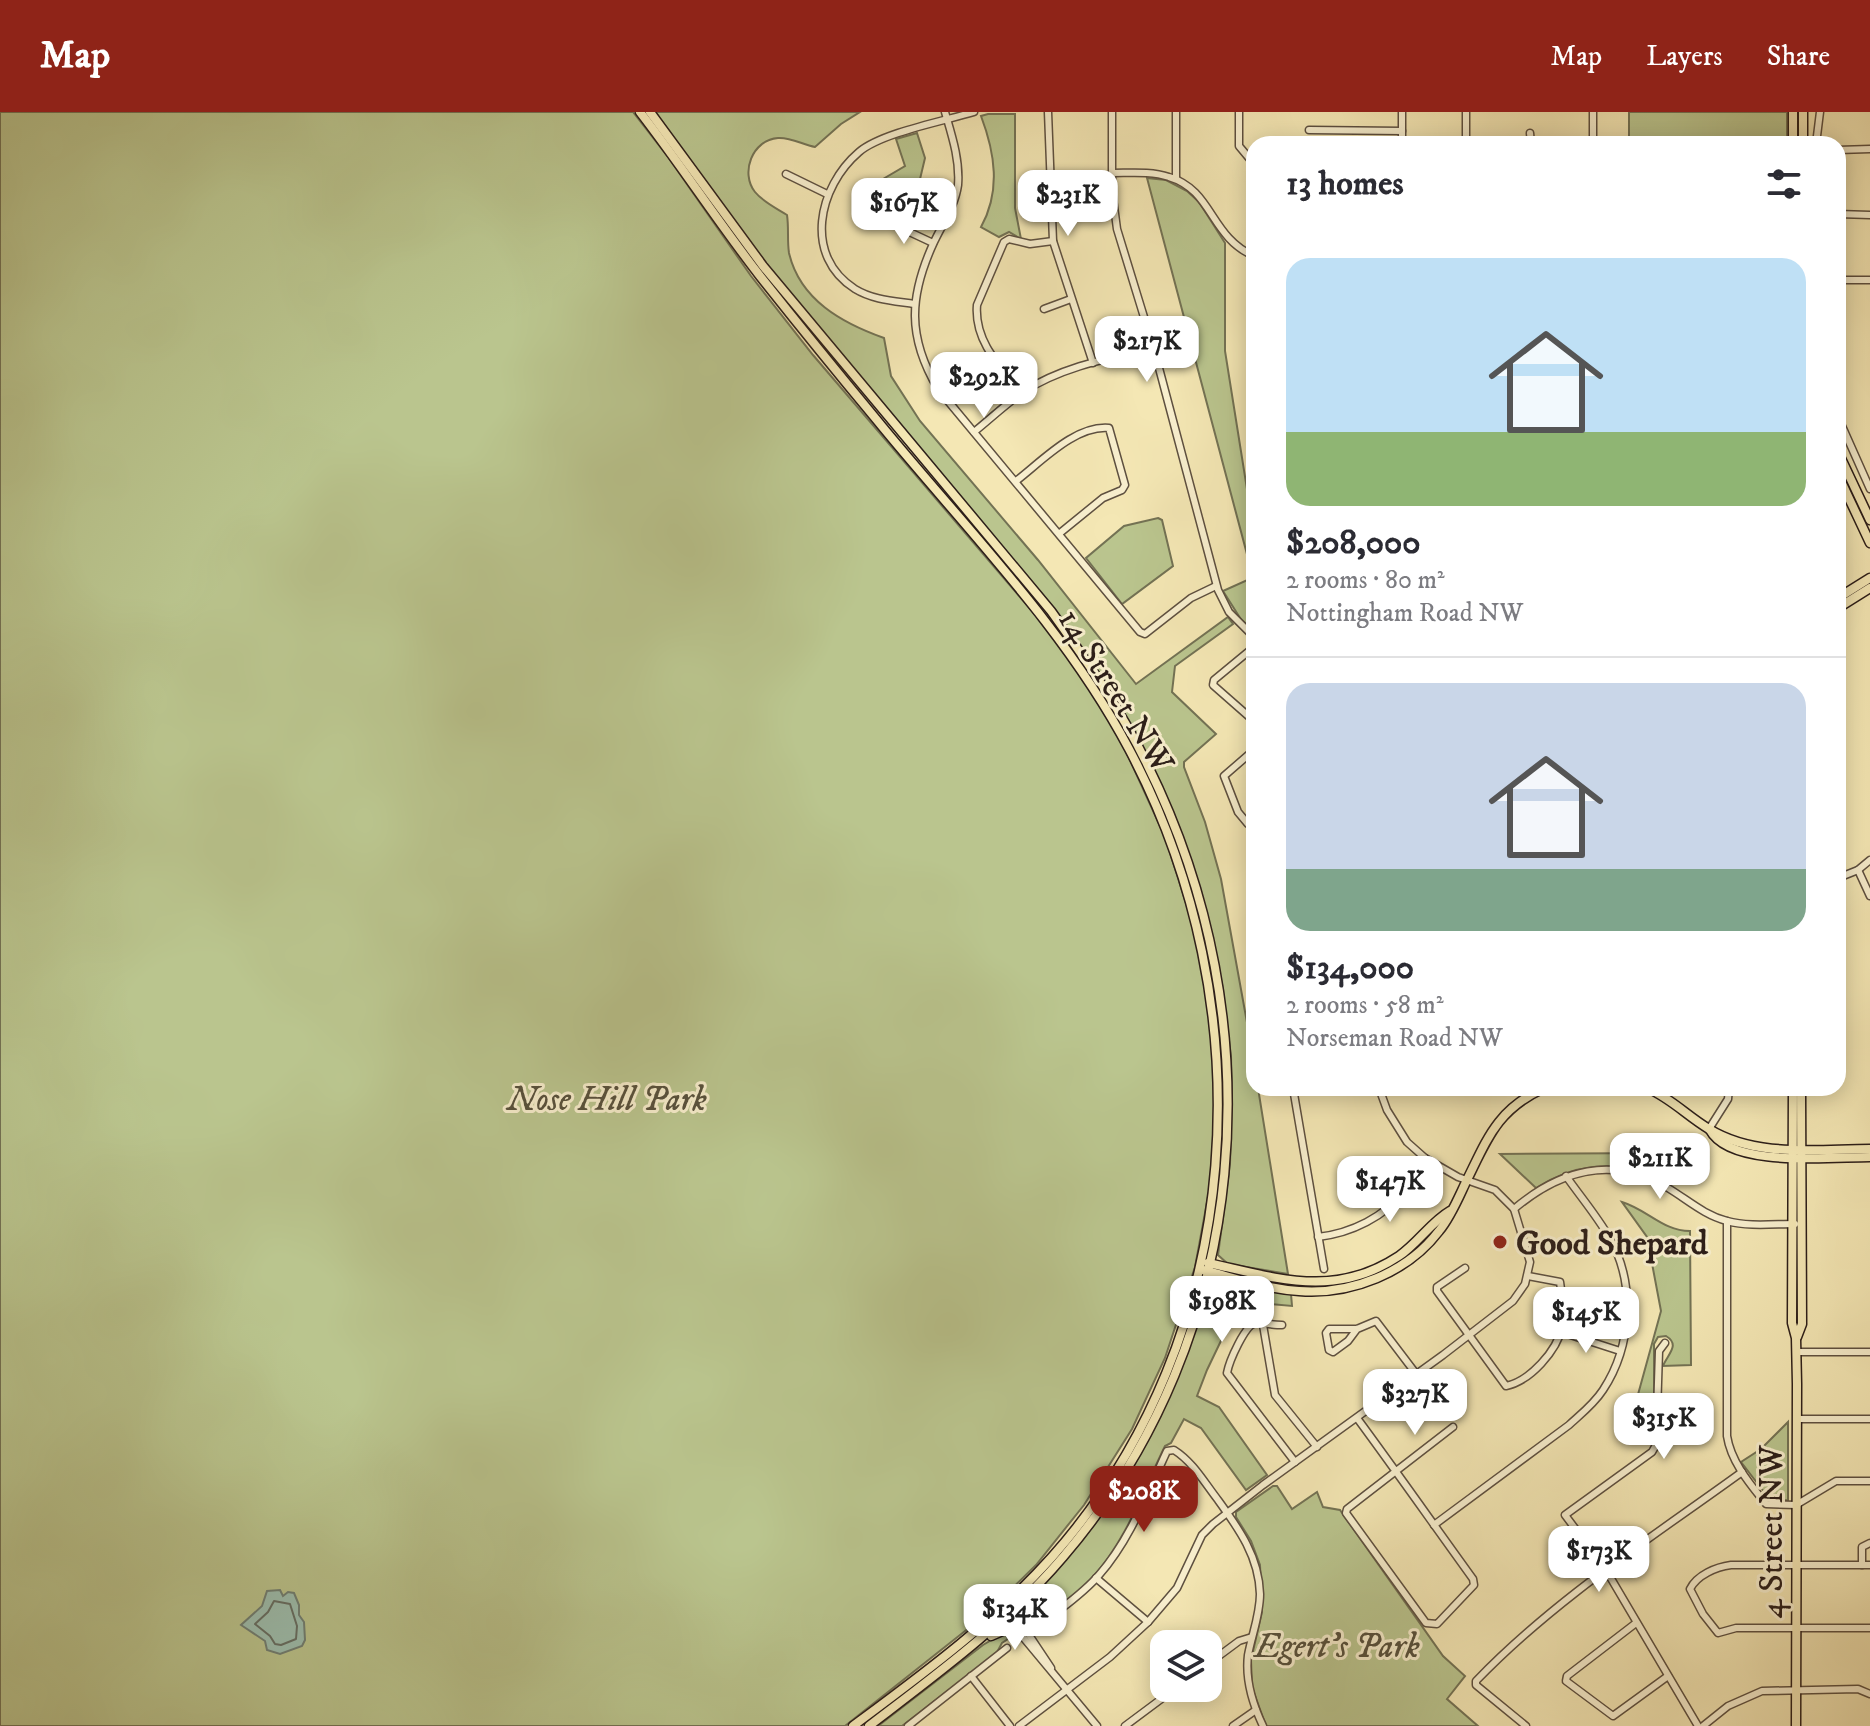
<!DOCTYPE html>
<html lang="en">
<head>
<meta charset="utf-8">
<style>
	:root { --surface:#fff; --page:#f2f2f3; --text:#2b2b33; --muted:#7c7c81; --line:#e1e1e2; --accent:#8f2418 }
	body { margin:0; font-family:"IM FELL DW Pica",serif; background:var(--page); color:var(--text); height:100vh; display:flex; flex-direction:column; font-size:30px; white-space:nowrap }
	* { box-sizing:border-box; margin:0 }
	p { font-size:26px; color:var(--muted) }
	.icon { flex:none; width:44px; height:44px; fill:none; stroke:currentColor; stroke-width:2; stroke-linecap:round; stroke-linejoin:round }
	.map { position:relative; flex:1; overflow:hidden }
	.panel { position:absolute; left:1246px; top:24px; width:600px; height:960px; display:flex; flex-direction:column; background:var(--surface); border-radius:24px; box-shadow:0 4px 20px #0003 }
	.panel>* { flex:none }
	.fabs { position:absolute; left:1150px; top:1518px; display:grid; gap:16px }
	.fabs a { display:grid; place-items:center; width:72px; height:72px; border-radius:16px; background:var(--surface); box-shadow:0 4px 20px #0003; font-size:40px }
	.price { position:absolute; translate:-50% -68px; padding:0 18px; border-radius:16px; background:#fff; color:#222; font-size:26px; line-height:52px; filter:drop-shadow(0 2px 4px #0008) }
	.price::after { content:''; position:absolute; left:50%; top:48px; width:24px; height:18px; margin-left:-12px; background:inherit; clip-path:polygon(0 0,100% 0,50% 100%) }
	.price.on { background:var(--accent); color:#fff }
	ul { padding:0; list-style:none }
	li { display:grid; align-content:center; gap:16px; height:424px; padding:0 40px }
	li+li { border-top:2px solid var(--line) }
	li span { display:grid; place-items:center; height:248px; border-radius:24px; color:#555 }
	li>.icon { margin-inline-start:auto }
	span .icon { width:144px; height:144px; fill:#fffc; stroke-width:1 }
	li b { font-size:34px }
	h2 { display:flex; justify-content:space-between; align-items:center; height:96px; padding:0 40px; font-size:34px }
	header { display:flex; align-items:center; gap:48px; box-sizing:border-box; height:112px; padding:0 40px; background:var(--accent); color:#fff }
	header strong { font-size:38px }
	nav { display:flex; gap:44px; margin-inline-start:auto; font-size:28px }
	.map>svg:first-child { display:block }
	.green { fill:#bac58e; stroke:#737254; stroke-width:2 }
	.water { fill:#9cbfb0; stroke:#6f7f74; stroke-width:2 }
	.lines { fill:none; stroke-linecap:round; stroke-linejoin:round }
	.shore { stroke:#646e64; stroke-width:2 }
	.minor-casing { stroke:#5e5040; stroke-width:9 }
	.major-casing { stroke:#2c1e19; stroke-width:11 }
	.minor { stroke:#f8efce; stroke-width:6 }
	.major { stroke:#f4e7b4; stroke-width:8 }
	.poi-dot { fill:#8f2418; stroke:#f8efce; stroke-width:3 }
	.labels { text-anchor:middle; stroke-width:6; stroke-linejoin:round; paint-order:stroke }
	.street-label { font-size:34px; fill:#2c1e19; stroke:#f8efce }
	.park-label { font-size:34px; font-style:italic; fill:#57503c; stroke:#f8efce }
	.poi-label { font-size:34px; font-weight:bold; fill:#2c1e19; stroke:#f8efce; text-anchor:start }
</style>
</head>
<body>
<header>
<strong>Map</strong>
<nav><a>Map</a><a>Layers</a><a>Share</a></nav>
</header>
<div class="map">
<svg width="1870" height="1614" viewBox="0 0 1870 1614">
	<rect width="100%" height="100%" fill="#f4e7b4"/>
	<filter id="stains"><feTurbulence type="fractalNoise" baseFrequency=".0025" numOctaves="4"/><feColorMatrix values="0 0 0 0 .2 0 0 0 0 .09 0 0 0 0 .02 0 0 0 .5 -.17"/></filter>
	<radialGradient id="worn" r=".72"><stop offset=".6" stop-color="#630" stop-opacity="0"/><stop offset="1" stop-color="#630" stop-opacity=".3"/></radialGradient>
	<g class="green">
		<polygon points="0,0 633,0 668,45 751,164 813,243 1049,519 1097,588 1123,633 1165,725 1191,807 1206,875 1216,980 1210,1074 1195,1155 1165,1246 1132,1317 1084,1393 1036,1453 984,1504 845,1614 0,1614"/>
		<path d="M655 0H860L841 12 815 35C803 33 791 25 778 26 752 28 740 61 755 80 763 90 776 96 787 103 789 116 787 128 789 141 800 188 842 211 884 226L891 264 920 309 1038 448 1136 572 1228 505 1233 512 1175 554 1172 580 1216 622 1184 650V655L1205 710 1221 767 1254 949V976H1258L1288 1162 1228 1152 1218 1143 1230 1052 1232 986 1231 944 1222 872 1197 767 1179 717 1151 651 1096 556 1054 498 894 309 738 118Z"/>
		<rect x="1629" y="0" width="158" height="32"/>
		<path d="M988 2H1015V96L1021 127 1009 120 999 125 981 115C1001 79 995 41 981 4Z"/>
		<polygon points="917,21 925,46 916,84 886,72 883,67 905,54 896,27"/>
		<polygon points="1147,66 1166,68 1187,79 1199,90 1225,131 1225,239 1254,421 1254,460 1252,461"/>
		<polygon points="1158,406 1162,408 1173,454 1122,492 1086,446 1124,414"/>
		<polygon points="1254,465 1254,520 1242,509 1223,479"/>
		<path d="M1663 1041 1653 1064C1613 1047 1572 1053 1536 1076L1500 1042Z"/>
		<path d="M1622 1090C1648 1098 1663 1119 1690 1119L1691 1253 1663 1254C1667 1243 1681 1233 1666 1224L1658 1225 1654 1232V1314H1634L1642 1307 1634 1297 1661 1199 1647 1125Z"/>
		<path d="M1225 1167 1291 1182 1292 1194 1240 1189 1207 1258 1197 1284 1219 1295 1267 1363 1246 1378 1201 1316 1184 1307 1171 1331 1165 1334C1143 1379 1126 1429 1092 1466 1081 1478 1067 1490 1053 1498 1042 1505 1036 1505 1029 1516L1021 1502V1497C1039 1471 1065 1448 1085 1423 1123 1375 1154 1320 1178 1264 1188 1240 1200 1185 1217 1168Z"/>
		<polygon points="1788,1310 1788,1388 1771,1389 1741,1350 1761,1337"/>
		<polygon points="1273,1374 1277,1374 1292,1397 1317,1380 1323,1395 1340,1398 1443,1544 1465,1564 1447,1587 1478,1614 1266,1614 1252,1575 1251,1548 1262,1500 1260,1453 1251,1429 1236,1405 1236,1400"/>
		<polygon points="1005,1520 1008,1527 1002,1531 996,1542 902,1614 878,1614 983,1533"/>
	</g>
	<polygon class="water" points="280,1478 283,1484 288,1480 294,1481 299,1493 299,1503 304,1510 305,1528 302,1534 280,1542 267,1538 265,1529 241,1513 262,1494 267,1479"/>
	<g class="lines">
		<polygon class="shore" points="274,1489 290,1492 297,1514 296,1527 281,1533 275,1532 270,1524 255,1512 268,1500"/>
		<defs>
			<g id="minor">
				<path d="M945 0C952 24 960 48 958 73 955 94 943 111 934 130 909 184 907 225 938 277L1140 520 1145 522 1191 486 1216 474"/>
				<polyline points="1048,0 1053,129 1093,251"/>
				<polyline points="1112,0 1112,79 1117,117 1155,241 1218,478 1229,500 1254,525"/>
				<polyline points="1239,0 1239,34 1254,52"/>
				<polyline points="1402,0 1402,32"/>
				<polyline points="1466,0 1466,32"/>
				<polyline points="1309,18 1402,19"/>
				<polyline points="1530,21 1531,32"/>
				<polyline points="1593,32 1593,0"/>
				<polyline points="1816,32 1820,0"/>
				<polyline points="1838,38 1870,37"/>
				<path d="M1112 61C1131 61 1151 59 1169 65 1213 78 1210 125 1254 144"/>
				<polyline points="786,62 827,82"/>
				<polyline points="1176,67 1176,0"/>
				<polyline points="1838,102 1870,103"/>
				<polyline points="888,110 933,131"/>
				<polyline points="1838,168 1870,168"/>
				<path d="M914 192C894 189 873 188 855 177 803 144 818 75 859 40 881 21 944 9 974 0"/>
				<polyline points="1044,197 1071,187"/>
				<path d="M1022 280C1000 254 974 230 977 193L1004 130 1009 127 1030 132 1053 129"/>
				<polyline points="1838,305 1870,377"/>
				<path d="M974 320C990 307 1006 292 1023 280 1061 255 1109 246 1153 236"/>
				<path d="M1016 369C1041 350 1075 313 1109 316L1125 373 1122 378 1103 386 1060 421"/>
				<polyline points="1838,396 1838,401"/>
				<polyline points="1254,535 1214,568 1213,573 1254,609"/>
				<polyline points="1248,712 1238,700 1224,664 1254,638"/>
				<polyline points="1858,758 1870,784"/>
				<polyline points="1838,766 1858,758 1870,748"/>
				<polyline points="1293,976 1324,1157"/>
				<polyline points="1709,1017 1728,987 1729,976"/>
				<path d="M1514 1097C1560 1058 1613 1043 1668 1076 1688 1088 1704 1103 1727 1109 1749 1115 1773 1112 1795 1112"/>
				<path d="M1727 1109V1324C1731 1350 1750 1372 1766 1392L1796 1393 1836 1369H1870"/>
				<path d="M1318 1125C1352 1121 1384 1105 1406 1078 1414 1069 1418 1057 1425 1046"/>
				<path d="M1465 1156 1437 1175V1179L1506 1274C1530 1269 1557 1239 1562 1215 1565 1200 1562 1185 1560 1170L1528 1164"/>
				<polyline points="1263,1213 1275,1283 1317,1335"/>
				<path d="M1282 1213C1274 1213 1264 1211 1256 1211 1245 1212 1229 1250 1227 1261L1295 1350"/>
				<polyline points="1357,1217 1348,1229 1333,1240 1329,1238 1326,1221 1329,1217 1357,1217 1376,1209 1417,1263"/>
				<polyline points="1561,1220 1620,1239"/>
				<polyline points="1665,1231 1659,1239 1656,1333 1652,1340 1565,1403 1606,1458 1698,1614"/>
				<polyline points="1796,1240 1870,1240"/>
				<path d="M1357 1306C1396 1359 1434 1413 1473 1467L1474 1473 1437 1512 1426 1511 1346 1401 1347 1397 1453 1315"/>
				<polyline points="1797,1307 1870,1307"/>
				<path d="M1434 1413 1569 1313C1581 1302 1594 1292 1603 1278 1632 1234 1636 1171 1609 1125 1597 1104 1580 1084 1566 1064"/>
				<polyline points="1862,1453 1862,1435 1870,1431"/>
				<path d="M1870 1453H1731C1716 1455 1697 1463 1690 1477L1703 1502 1718 1521 1736 1516H1870"/>
				<polyline points="1096,1466 1148,1510"/>
				<polyline points="1003,1496 1011,1505 1017,1505 1051,1556"/>
				<polyline points="1011,1505 1011,1511 1017,1518 1097,1614"/>
				<path d="M1043 1511C1061 1496 1083 1482 1099 1463 1130 1428 1147 1382 1167 1339L1174 1338C1193 1350 1204 1370 1218 1388 1239 1417 1259 1445 1260 1482 1260 1503 1252 1522 1248 1543 1245 1568 1252 1591 1263 1614"/>
				<polyline points="1636,1511 1567,1564 1566,1569 1613,1604 1668,1564"/>
				<polyline points="1208,1552 1239,1529 1252,1525"/>
				<polyline points="971,1564 1010,1614"/>
				<polyline points="908,1614 1007,1536"/>
				<polyline points="1019,1614 1110,1545 1148,1510 1177,1476 1202,1423 1213,1412 1263,1373 1443,1243 1513,1189 1525,1172 1530,1150 1514,1097 1495,1078 1458,1065 1425,1046 1407,1030 1387,998 1379,976"/>
				<polyline points="1125,1614 1176,1576"/>
				<polyline points="1233,1614 1256,1598"/>
				<path d="M1526 1614 1476 1573V1569C1555 1487 1651 1426 1742 1360"/>
				<polyline points="1703,1614 1728,1594 1762,1579 1858,1577 1870,1582"/>
			</g>
			<g id="major">
				<path d="M640 0C681 53 718 110 760 164 798 212 837 260 876 307 963 414 1064 514 1129 637 1265 893 1249 1223 1052 1445 994 1510 923 1562 853 1614"/>
				<path d="M650 0 763 154 1051 499C1086 548 1121 598 1147 652 1275 910 1253 1223 1063 1445 1007 1511 937 1562 869 1614"/>
				<polyline points="1793,0 1793,32"/>
				<polyline points="1803,0 1803,32"/>
				<polyline points="1838,340 1870,408"/>
				<polyline points="1838,363 1870,431"/>
				<polyline points="1838,486 1870,466"/>
				<polyline points="1838,496 1870,476"/>
				<path d="M1647 976C1671 986 1687 1004 1709 1017 1756 1046 1817 1037 1870 1037"/>
				<polyline points="1793,976 1792,1211 1796,1226 1797,1272 1796,1614"/>
				<path d="M1710 1018C1730 1056 1830 1045 1870 1045"/>
				<path d="M1208 1151C1277 1166 1334 1187 1399 1144 1418 1131 1431 1110 1450 1099"/>
				<path d="M1203 1158C1235 1166 1266 1177 1299 1179 1351 1183 1407 1161 1439 1119 1450 1106 1458 1087 1465 1072 1487 1028 1496 998 1544 976"/>
				<polyline points="1797,1225 1802,1212 1801,976"/>
				<polyline points="991,1524 1007,1517 1017,1518"/>
			</g>
		</defs>
		<use href="#minor" class="minor-casing"/>
		<use href="#major" class="major-casing"/>
		<use href="#minor" class="minor"/>
		<use href="#major" class="major"/>
	</g>
	<circle class="poi-dot" cx="1500" cy="1130" r="8"/>
	<g class="labels">
		<g class="street-label">
			<text transform="translate(1117 578) rotate(58)" y="12">14 Street NW</text>
			<text transform="translate(1770 1420) rotate(-90)" y="12">4 Street NW</text>
		</g>
		<g class="park-label">
			<text x="607" y="998">Nose Hill Park</text>
			<text x="1337" y="1545">Egert's Park</text>
		</g>
		<g class="poi-label">
			<text x="1516" y="1142">Good Shepard</text>
		</g>
	</g>
	<rect width="100%" height="100%" filter="url(#stains)"/>
	<rect width="100%" height="100%" fill="url(#worn)"/>
</svg>
<div class="fabs">
<a><svg class="icon" aria-label="layers" viewBox="0 0 24 24"><path d="M12 4l9 5-9 5-9-5zM3 14l9 5 9-5"/></svg></a>
</div>
<b class="price" style="left:1068px;top:126px">$231K</b>
<b class="price" style="left:904px;top:134px">$167K</b>
<b class="price" style="left:1147px;top:272px">$217K</b>
<b class="price" style="left:984px;top:308px">$292K</b>
<b class="price" style="left:1660px;top:1089px">$211K</b>
<b class="price" style="left:1390px;top:1112px">$147K</b>
<b class="price" style="left:1222px;top:1232px">$198K</b>
<b class="price" style="left:1586px;top:1243px">$145K</b>
<b class="price" style="left:1415px;top:1325px">$327K</b>
<b class="price" style="left:1664px;top:1349px">$315K</b>
<b class="price on" style="left:1144px;top:1422px">$208K</b>
<b class="price" style="left:1599px;top:1482px">$173K</b>
<b class="price" style="left:1015px;top:1540px">$134K</b>
<section class="panel">
<h2>13 homes<svg class="icon" aria-label="filters" viewBox="0 0 24 24"><path d="M4 7h16M4 17h16"/><circle cx="9" cy="7" r="2"/><circle cx="15" cy="17" r="2"/></svg></h2>
<ul>
<li><span style="background:linear-gradient(#bfe0f5 70%,#8fb573 0)"><svg class="icon" aria-label="home" viewBox="0 0 24 24"><path d="M3 11l9-7 9 7M6 9v11h12V9"/></svg></span><div><b>$208,000</b><p>2 rooms · 80 m²</p><p>Nottingham Road NW</p></div></li>
<li><span style="background:linear-gradient(#c9d6e8 75%,#7fa58c 0)"><svg class="icon" aria-label="home" viewBox="0 0 24 24"><path d="M3 11l9-7 9 7M6 9v11h12V9"/></svg></span><div><b>$134,000</b><p>2 rooms · 58 m²</p><p>Norseman Road NW</p></div></li>
</ul>
</section>
</div>
</body>
</html>
